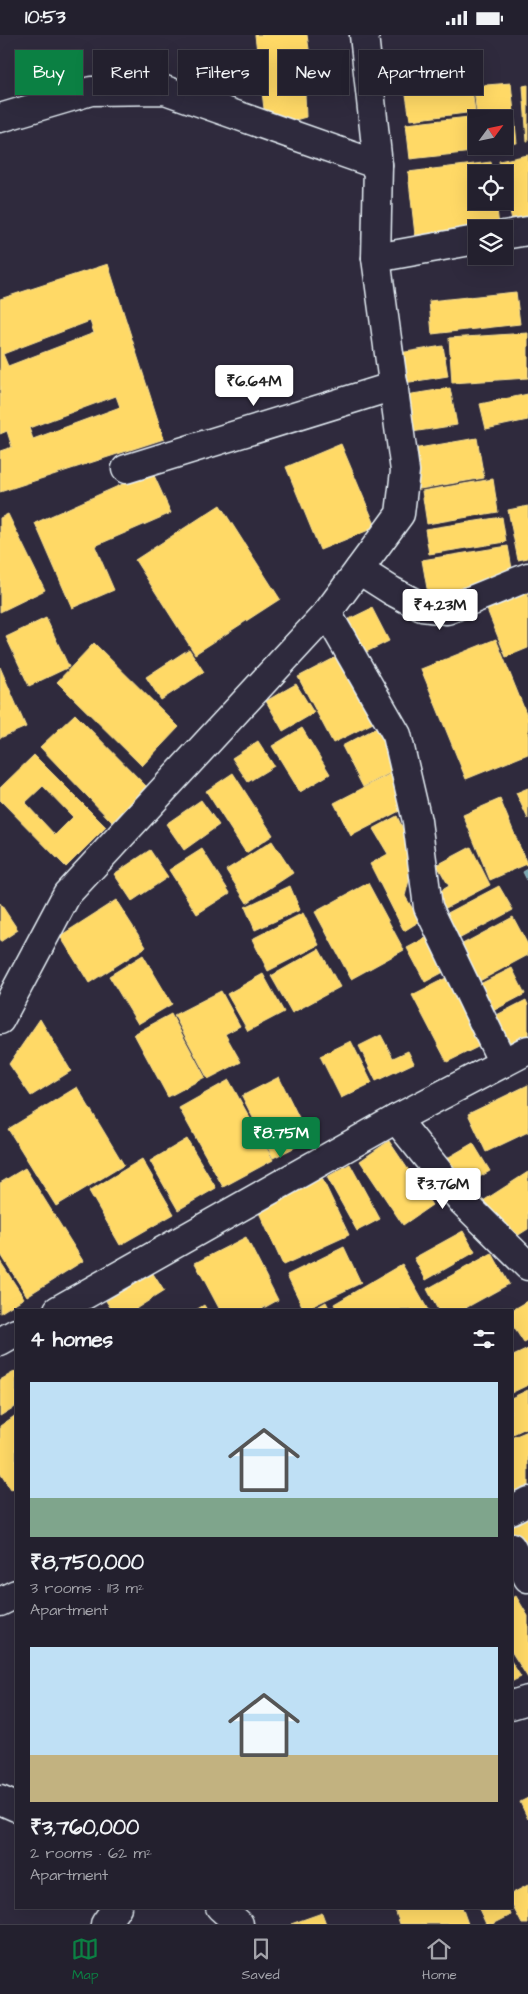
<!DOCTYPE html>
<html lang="en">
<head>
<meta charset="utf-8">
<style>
	:root { --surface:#23202e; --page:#2b2836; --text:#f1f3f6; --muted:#a3a3aa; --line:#403e4a; --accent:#0b8043 }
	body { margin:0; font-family:"Architects Daughter",sans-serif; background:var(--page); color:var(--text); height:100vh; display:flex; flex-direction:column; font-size:19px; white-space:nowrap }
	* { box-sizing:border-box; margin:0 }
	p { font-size:16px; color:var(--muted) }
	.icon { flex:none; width:28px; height:28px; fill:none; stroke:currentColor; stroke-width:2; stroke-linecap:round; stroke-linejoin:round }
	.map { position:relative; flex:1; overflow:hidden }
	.panel { position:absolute; left:15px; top:1274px; width:498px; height:600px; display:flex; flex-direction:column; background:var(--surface); border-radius:0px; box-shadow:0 5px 20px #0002,0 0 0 1px var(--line) }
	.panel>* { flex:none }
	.banner { position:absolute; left:15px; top:15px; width:499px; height:45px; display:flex; gap:10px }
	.needle { width:32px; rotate:57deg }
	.buttons { position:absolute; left:468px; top:75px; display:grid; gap:10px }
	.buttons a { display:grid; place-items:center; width:45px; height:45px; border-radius:0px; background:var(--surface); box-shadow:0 5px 20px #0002,0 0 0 1px var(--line); font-size:25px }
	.price { position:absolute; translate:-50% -42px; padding:0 11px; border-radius:5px; background:#fff; color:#222; font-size:16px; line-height:32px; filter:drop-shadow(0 1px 2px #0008) }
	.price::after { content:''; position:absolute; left:50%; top:30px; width:15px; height:11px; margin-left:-8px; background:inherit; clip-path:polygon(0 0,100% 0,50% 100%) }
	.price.selected { background:var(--accent); color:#fff }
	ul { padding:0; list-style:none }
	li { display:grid; align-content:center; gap:10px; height:265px; padding:0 15px }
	li span { display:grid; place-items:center; height:155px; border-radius:0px; color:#555 }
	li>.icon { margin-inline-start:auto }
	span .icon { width:90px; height:90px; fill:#fffc; stroke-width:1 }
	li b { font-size:21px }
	h2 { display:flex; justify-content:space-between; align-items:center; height:60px; padding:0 15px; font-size:21px }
	.tag { padding:0 18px; border-radius:0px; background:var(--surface); box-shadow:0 5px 20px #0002,0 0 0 1px var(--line); font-size:18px; line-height:45px }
	.tag.selected { background:var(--accent); color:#fff }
	.status { display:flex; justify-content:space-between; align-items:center; height:35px; padding:0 25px; background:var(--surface); direction:ltr }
	.status svg { height:14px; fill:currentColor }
	.tabs { display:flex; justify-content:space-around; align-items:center; height:70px; border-top:1px solid var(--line); background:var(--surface); font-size:14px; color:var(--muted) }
	.tabs a { display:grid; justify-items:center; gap:2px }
	.tabs .selected { color:var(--accent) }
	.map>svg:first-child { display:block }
	.homes { fill:#ffd966; stroke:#f8e092; fill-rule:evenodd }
	.public { fill:#76a5af; stroke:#98bcc5 }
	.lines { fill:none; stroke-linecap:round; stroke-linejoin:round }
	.street-casing { stroke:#e8f1f8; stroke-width:31 }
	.secondary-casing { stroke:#e8f1f8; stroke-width:31 }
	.street { stroke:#2f2a3d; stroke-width:28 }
	.secondary { stroke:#2f2a3d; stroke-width:28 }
</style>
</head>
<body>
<div class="status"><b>10:53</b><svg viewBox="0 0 49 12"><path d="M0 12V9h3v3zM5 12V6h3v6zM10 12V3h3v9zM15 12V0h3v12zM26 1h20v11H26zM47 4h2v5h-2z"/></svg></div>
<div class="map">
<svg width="528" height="1889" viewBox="0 0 528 1889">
	<rect width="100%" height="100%" fill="#2f2a3d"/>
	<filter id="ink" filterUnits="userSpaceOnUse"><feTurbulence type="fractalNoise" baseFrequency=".02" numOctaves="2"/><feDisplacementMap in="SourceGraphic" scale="10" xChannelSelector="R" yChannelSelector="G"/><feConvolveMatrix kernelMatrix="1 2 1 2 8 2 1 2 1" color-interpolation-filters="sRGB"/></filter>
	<g filter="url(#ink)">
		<g class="homes">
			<polygon points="255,0 307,0 310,21 298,32 304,34 306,82 288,87 266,90"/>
			<polygon points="470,38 475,77 410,85 404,47"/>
			<polygon points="511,48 517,108 504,109 504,84 477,84 474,51"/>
			<polygon points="528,50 528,107 527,107 523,51"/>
			<polygon points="469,82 473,117 410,124 406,89"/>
			<polygon points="528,120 528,182 512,185 504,149 504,139 501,139 499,126"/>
			<polygon points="491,127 493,139 476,139 476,166 496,166 499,191 415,200 408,137"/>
			<path d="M108 229 164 404 0 457V416L12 412 7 396 0 399V264ZM90 286 94 298 8 331 3 319ZM116 361 120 372 33 404 29 393Z"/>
			<polygon points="516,257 520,289 432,299 429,266"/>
			<polygon points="528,298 528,343 452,348 449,303"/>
			<polygon points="443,311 448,341 404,348 399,318"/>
			<polygon points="450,353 457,390 412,397 406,360"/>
			<polygon points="528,359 528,385 486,394 480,369"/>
			<polygon points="477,403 484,443 414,455 407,415"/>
			<polygon points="341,409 376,492 320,515 286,432"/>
			<polygon points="152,436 171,478 95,511 114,555 72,573 35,488"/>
			<polygon points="493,444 498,477 427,489 422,456"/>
			<polygon points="220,470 280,564 195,619 135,525"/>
			<polygon points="528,471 528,523 518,525 508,475"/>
			<polygon points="8,479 45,555 0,577 0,483"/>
			<polygon points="502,482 506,507 429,519 425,494"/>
			<polygon points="508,511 514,545 428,559 422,525"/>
			<polygon points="528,555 528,613 506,622 486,572"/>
			<polygon points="372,573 389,606 360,620 343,587"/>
			<polygon points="46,583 69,632 29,651 6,602"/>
			<polygon points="496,604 528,683 528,719 466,744 421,634"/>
			<polygon points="94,608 179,692 142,731 57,647"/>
			<polygon points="189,614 204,637 161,665 146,642"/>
			<polygon points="346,617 381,684 333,708 298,642"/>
			<polygon points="0,632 26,692 0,703"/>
			<polygon points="296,649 314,678 283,696 266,666"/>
			<polygon points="75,679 148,753 112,787 40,712"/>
			<polygon points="380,691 401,732 363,752 342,711"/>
			<polygon points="302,693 330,739 300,757 272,711"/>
			<polygon points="258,706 274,731 248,747 232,723"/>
			<path d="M34 720 106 792 66 832 0 765V753ZM43 751 73 782 55 800 25 768Z"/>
			<polygon points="394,737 411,770 351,801 334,768"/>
			<polygon points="233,738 273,800 246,818 206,756"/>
			<polygon points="528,753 528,784 516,758"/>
			<polygon points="500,764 527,829 490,845 463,780"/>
			<polygon points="201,765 219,790 184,815 166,789"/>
			<polygon points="397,781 415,821 405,861 420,886 404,896 370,829 388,819 373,794"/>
			<polygon points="272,806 293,838 247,868 226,835"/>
			<polygon points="471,812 490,850 442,875 434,860 449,851 437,830"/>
			<polygon points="202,814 230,858 197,879 169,835"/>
			<polygon points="150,815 168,842 132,866 114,839"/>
			<polygon points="368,848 404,915 351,944 315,877"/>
			<polygon points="290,851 300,875 255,895 245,872"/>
			<polygon points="499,851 513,875 453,907 440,882"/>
			<polygon points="116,865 146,912 89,948 60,901"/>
			<polygon points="0,868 18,895 0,907"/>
			<polygon points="303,878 319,910 268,936 252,904"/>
			<polygon points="513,882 528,910 528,920 474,949 455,913"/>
			<polygon points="435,898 453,932 425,947 407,913"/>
			<polygon points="319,914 340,952 292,978 271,941"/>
			<polygon points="143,920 172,969 138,989 109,941"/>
			<polygon points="512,933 525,959 487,979 474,952"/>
			<polygon points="263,939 284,977 248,996 227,959"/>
			<polygon points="450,941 486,1008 447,1027 412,960"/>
			<polygon points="221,956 240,991 225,999 241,1027 208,1044 174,980"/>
			<polygon points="526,965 528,970 528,1005 506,1016 489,984"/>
			<polygon points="171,979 205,1042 168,1062 134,999"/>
			<polygon points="40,984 71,1036 31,1061 9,1029"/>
			<polygon points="381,1000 393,1023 408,1016 414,1028 376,1046 359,1011"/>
			<polygon points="351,1006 372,1048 341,1063 320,1021"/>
			<polygon points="279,1042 310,1105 273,1123 242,1061"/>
			<polygon points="229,1045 273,1125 223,1152 179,1073"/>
			<polygon points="528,1050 528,1097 486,1117 468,1079"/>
			<polygon points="77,1052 124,1130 56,1171 8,1094"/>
			<polygon points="187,1104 216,1153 178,1175 150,1126"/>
			<polygon points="389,1106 432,1170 403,1190 360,1126"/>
			<polygon points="473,1108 490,1136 460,1153 444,1125"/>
			<polygon points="142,1124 174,1179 120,1210 89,1156"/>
			<polygon points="350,1129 380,1184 357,1196 327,1142"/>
			<polygon points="25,1133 83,1226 27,1261 0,1218 0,1148"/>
			<polygon points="528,1137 528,1194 509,1206 483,1166"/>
			<polygon points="321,1141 349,1200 283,1230 256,1171"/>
			<polygon points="463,1196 475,1217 426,1245 414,1223"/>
			<polygon points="246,1202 278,1265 260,1275 220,1275 195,1228"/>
			<polygon points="344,1212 361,1248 304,1275 287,1240"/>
			<polygon points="492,1218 509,1249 462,1275 438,1275 427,1254"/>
			<polygon points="0,1226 24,1263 0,1278"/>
			<polygon points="402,1229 428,1275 337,1275 334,1269"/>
			<polygon points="152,1237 164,1256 134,1275 112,1275 106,1266"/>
			<polygon points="528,1266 528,1306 524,1308 511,1288 511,1276"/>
			<polygon points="326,1267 330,1275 312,1275"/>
			<polygon points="204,1270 207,1275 196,1275"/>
			<polygon points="528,1314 528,1350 511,1358 511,1322"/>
			<polygon points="16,1336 16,1371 0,1381 0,1345"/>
			<polygon points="528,1355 528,1392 511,1400 511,1363"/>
			<polygon points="16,1380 16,1452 11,1455 0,1438 0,1391"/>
			<polygon points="528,1396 528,1451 511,1459 511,1403"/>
			<polygon points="528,1480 528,1530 511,1500 511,1489"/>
			<polygon points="516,1561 528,1581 528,1643 511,1616 511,1564"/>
			<polygon points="511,1626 521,1642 511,1647"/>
			<polygon points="528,1763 528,1784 520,1767"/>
			<polygon points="528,1850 528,1889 522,1889 511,1868 511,1859"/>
			<polygon points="394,1872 462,1872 468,1889 400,1889"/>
			<polygon points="478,1872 508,1872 511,1880 493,1889 486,1889"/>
			<polygon points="322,1878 326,1889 291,1889"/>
		</g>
		<polygon class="public" points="528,834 528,847 523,837"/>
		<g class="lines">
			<defs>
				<g id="street">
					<polyline points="0,83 91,56 165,55 378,130"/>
					<polyline points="504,200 528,196"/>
					<polyline points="376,223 476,205"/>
					<polyline points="126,434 394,351"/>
					<polyline points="359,535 392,556 422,572 447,575 528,542"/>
					<polyline points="327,578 397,700 417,786 428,872 503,1028"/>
					<polyline points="396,1084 463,1167 528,1231"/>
					<polyline points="58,1275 396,1084 528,1015"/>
					<polyline points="0,1307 16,1298"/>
					<polyline points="511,1475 528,1466"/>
					<polyline points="511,1512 528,1543"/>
					<polyline points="0,1567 16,1559"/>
					<polyline points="511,1670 528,1665"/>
					<polyline points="0,1765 16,1772"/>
					<polyline points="220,1872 239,1889"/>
					<polyline points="105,1889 117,1872"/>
				</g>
				<polyline id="secondary" points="0,985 67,859 327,578 400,479 405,436 376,223 378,130 364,0"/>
			</defs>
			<use href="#street" class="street-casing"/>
			<use href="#secondary" class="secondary-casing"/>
			<use href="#street" class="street"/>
			<use href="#secondary" class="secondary"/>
		</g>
	</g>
</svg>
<div class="buttons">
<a><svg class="needle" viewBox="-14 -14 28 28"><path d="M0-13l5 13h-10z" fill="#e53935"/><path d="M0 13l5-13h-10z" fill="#a3a3aa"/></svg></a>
<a><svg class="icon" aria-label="locate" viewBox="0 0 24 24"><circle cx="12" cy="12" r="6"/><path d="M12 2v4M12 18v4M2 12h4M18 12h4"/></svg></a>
<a><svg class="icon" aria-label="layers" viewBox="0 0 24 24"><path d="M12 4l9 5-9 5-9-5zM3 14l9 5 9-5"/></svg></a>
</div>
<b class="price" style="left:254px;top:372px">₹6.64M</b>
<b class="price" style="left:440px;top:596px">₹4.23M</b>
<b class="price selected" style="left:281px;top:1124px">₹8.75M</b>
<b class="price" style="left:443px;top:1175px">₹3.76M</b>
<div class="banner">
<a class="tag selected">Buy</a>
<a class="tag">Rent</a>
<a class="tag">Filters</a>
<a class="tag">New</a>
<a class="tag">Apartment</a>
</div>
<section class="panel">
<h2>4 homes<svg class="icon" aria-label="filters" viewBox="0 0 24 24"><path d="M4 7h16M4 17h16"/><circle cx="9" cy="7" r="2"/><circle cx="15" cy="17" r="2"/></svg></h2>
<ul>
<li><span style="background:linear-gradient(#bfe0f5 75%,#7fa58c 0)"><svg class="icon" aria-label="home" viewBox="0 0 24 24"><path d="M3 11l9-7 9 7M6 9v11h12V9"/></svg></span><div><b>₹8,750,000</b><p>3 rooms · 113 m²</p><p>Apartment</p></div></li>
<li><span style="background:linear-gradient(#bfe0f5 70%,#c2b280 0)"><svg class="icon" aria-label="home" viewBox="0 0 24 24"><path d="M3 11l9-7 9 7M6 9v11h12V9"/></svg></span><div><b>₹3,760,000</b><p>2 rooms · 62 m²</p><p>Apartment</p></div></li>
</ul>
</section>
</div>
<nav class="tabs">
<a class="selected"><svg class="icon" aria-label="map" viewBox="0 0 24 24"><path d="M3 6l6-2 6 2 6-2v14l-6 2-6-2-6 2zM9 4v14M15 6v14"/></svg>Map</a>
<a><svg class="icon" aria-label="saved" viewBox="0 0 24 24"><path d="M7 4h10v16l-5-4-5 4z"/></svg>Saved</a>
<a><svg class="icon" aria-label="home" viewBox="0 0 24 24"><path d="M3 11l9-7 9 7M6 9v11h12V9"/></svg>Home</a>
</nav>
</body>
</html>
